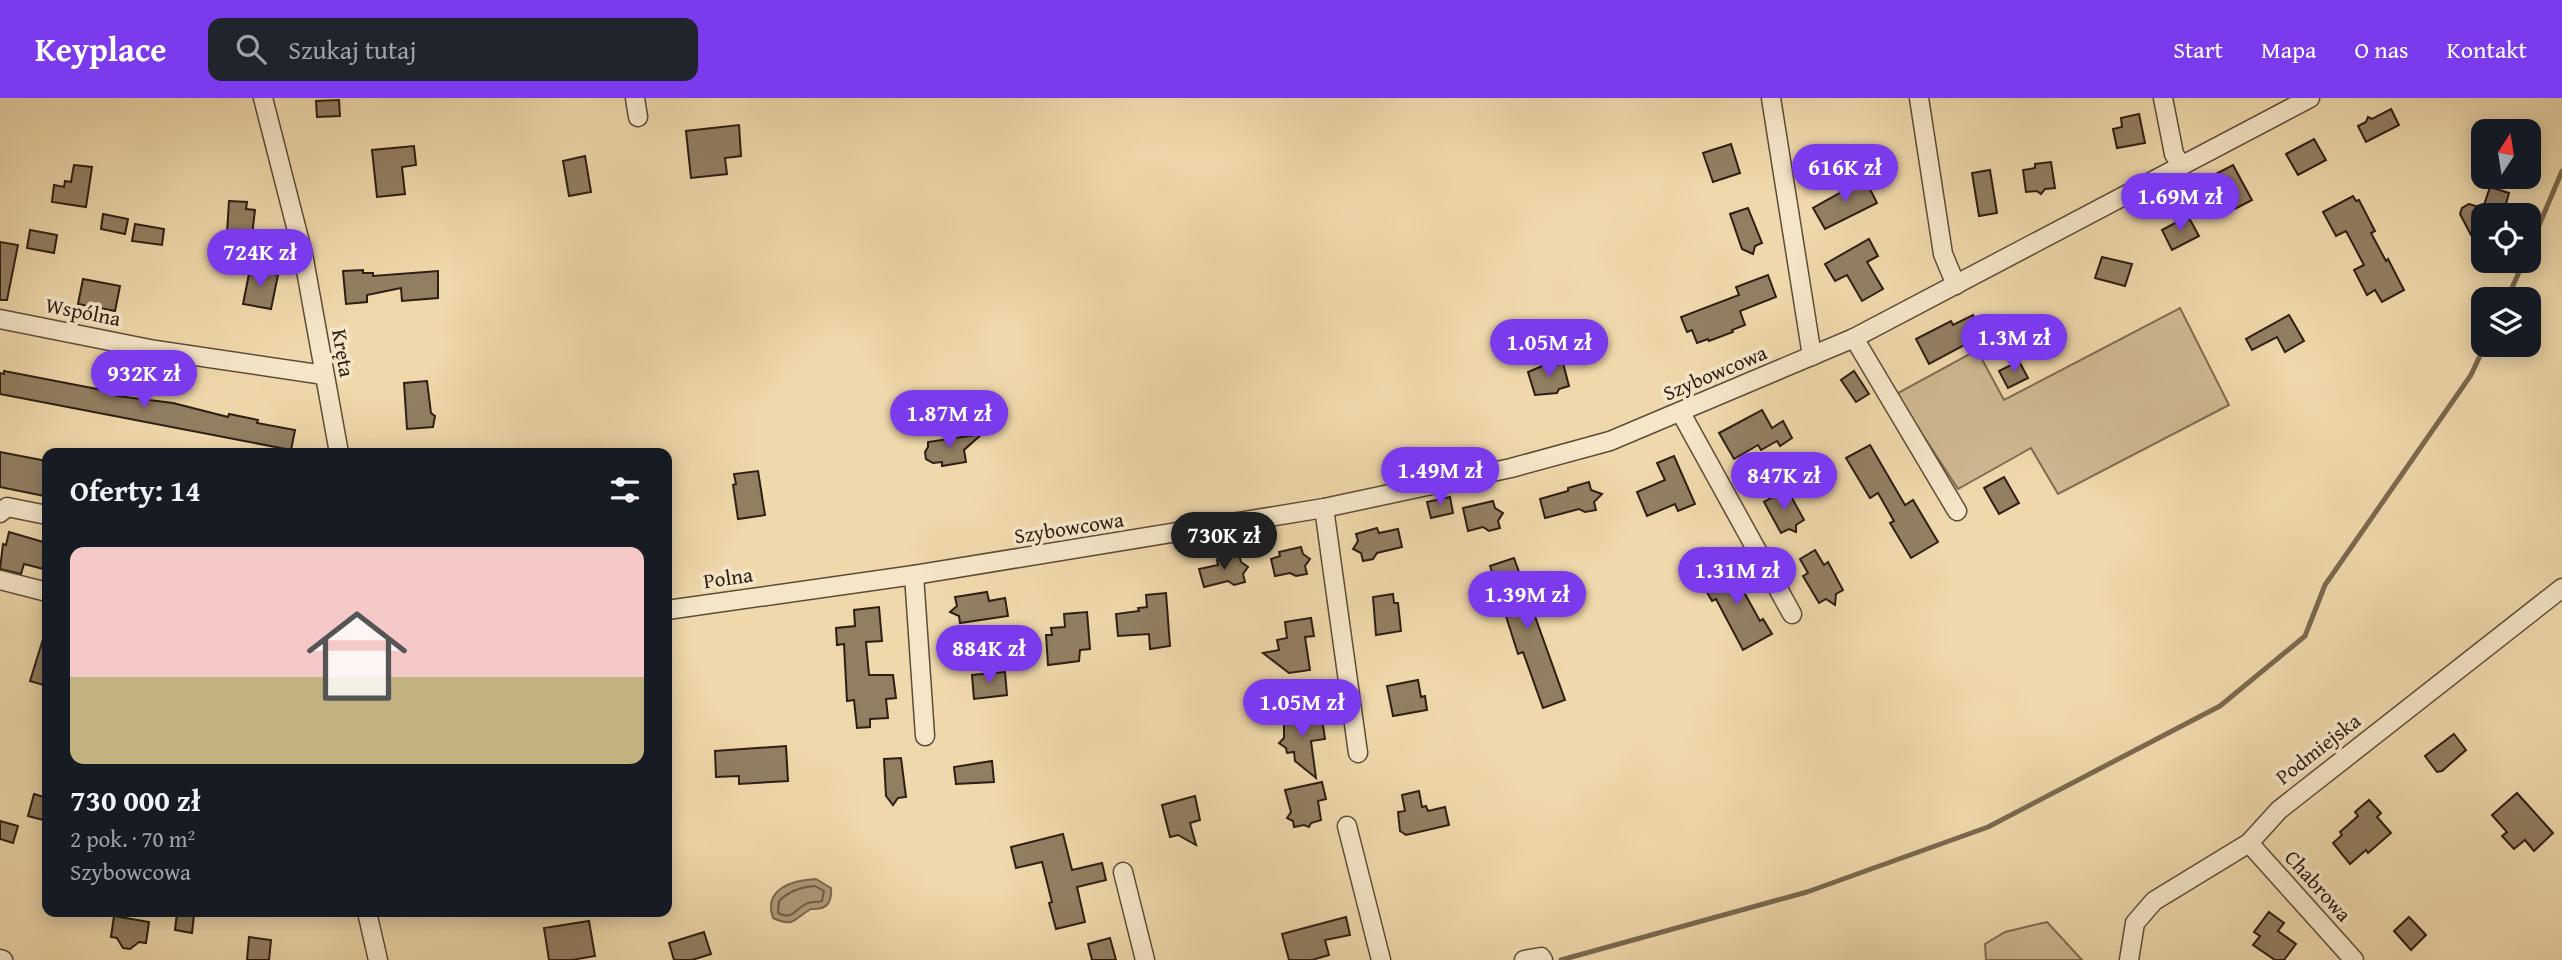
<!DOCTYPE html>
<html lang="pl">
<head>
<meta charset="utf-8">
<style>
	:root { --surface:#171b24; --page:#20242c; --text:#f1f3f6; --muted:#9ea1a6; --line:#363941; --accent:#7c3aed }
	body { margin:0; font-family:"Gentium Book Plus",serif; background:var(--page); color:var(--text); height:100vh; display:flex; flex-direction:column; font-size:26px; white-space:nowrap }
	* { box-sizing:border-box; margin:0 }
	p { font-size:23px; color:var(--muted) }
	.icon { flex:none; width:38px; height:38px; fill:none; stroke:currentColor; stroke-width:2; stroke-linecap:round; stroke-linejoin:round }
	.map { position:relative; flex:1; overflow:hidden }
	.details { position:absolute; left:42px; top:350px; width:630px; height:469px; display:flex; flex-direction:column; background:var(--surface); border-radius:14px; box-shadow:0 4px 18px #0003 }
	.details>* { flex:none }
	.needle { width:46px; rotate:12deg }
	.buttons { position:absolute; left:2471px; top:21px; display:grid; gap:14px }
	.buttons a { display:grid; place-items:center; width:70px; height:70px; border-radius:14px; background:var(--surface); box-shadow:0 4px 18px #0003; font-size:35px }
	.price { position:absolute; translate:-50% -60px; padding:0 16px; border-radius:24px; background:var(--accent); color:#fff; font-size:23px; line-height:46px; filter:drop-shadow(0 2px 4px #0008) }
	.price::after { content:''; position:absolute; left:50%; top:42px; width:21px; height:16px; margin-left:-10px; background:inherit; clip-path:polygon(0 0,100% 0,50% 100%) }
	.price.active { background:#222; color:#fff }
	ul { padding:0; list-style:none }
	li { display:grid; align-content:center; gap:14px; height:371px; padding:0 28px }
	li+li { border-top:2px solid var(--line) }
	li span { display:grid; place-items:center; height:217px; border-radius:14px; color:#555 }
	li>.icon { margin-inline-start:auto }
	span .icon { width:126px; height:126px; fill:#fffc; stroke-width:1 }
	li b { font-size:30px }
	h2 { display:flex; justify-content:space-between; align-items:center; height:84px; padding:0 28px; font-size:30px }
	header { display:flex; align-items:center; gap:42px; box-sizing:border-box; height:98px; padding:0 35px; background:var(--accent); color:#fff }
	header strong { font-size:33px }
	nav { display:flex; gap:38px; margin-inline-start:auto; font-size:24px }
	.search { width:490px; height:63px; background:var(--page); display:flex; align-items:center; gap:18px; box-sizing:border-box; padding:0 24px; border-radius:14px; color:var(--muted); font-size:26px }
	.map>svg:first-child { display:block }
	.green { fill:#ceb891; stroke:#7e6b52; stroke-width:2 }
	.water { fill:#ad9977; stroke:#7a684f; stroke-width:2 }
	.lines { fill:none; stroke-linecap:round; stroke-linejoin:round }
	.shore { stroke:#6e5c45; stroke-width:2 }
	.stream { stroke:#7a684f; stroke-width:5 }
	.building { fill:#927f62; stroke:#2e1e13; stroke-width:2 }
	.minor-casing { stroke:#5e4c39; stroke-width:21 }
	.minor { stroke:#f5e6c8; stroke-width:18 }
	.labels { text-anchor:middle; stroke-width:7; stroke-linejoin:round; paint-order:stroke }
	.street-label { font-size:21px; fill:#2e1e13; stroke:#f5e6c8 }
</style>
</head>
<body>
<header>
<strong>Keyplace</strong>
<div class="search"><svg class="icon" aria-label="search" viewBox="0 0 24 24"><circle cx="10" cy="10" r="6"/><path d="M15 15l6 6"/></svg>Szukaj tutaj</div>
<nav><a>Start</a><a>Mapa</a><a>O nas</a><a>Kontakt</a></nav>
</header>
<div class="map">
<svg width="2562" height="862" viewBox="0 0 2562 862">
	<rect width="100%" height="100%" fill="#efd8ab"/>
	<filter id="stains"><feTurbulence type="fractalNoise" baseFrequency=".00286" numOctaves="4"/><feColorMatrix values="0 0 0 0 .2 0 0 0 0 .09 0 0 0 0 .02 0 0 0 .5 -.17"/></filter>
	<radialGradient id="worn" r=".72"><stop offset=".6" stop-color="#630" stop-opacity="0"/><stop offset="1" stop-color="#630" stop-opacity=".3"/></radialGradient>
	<g class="green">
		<polygon points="2180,210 2229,307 2058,396 2031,350 1958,391 1896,296 1977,252 2004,302"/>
		<polygon points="2047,824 2082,862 1986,862 1985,846 2005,834"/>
	</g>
	<path class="water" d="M816 781 831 790C832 805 827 812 811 811 793 821 795 830 773 820 763 791 792 782 816 781Z"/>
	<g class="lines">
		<path class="shore" d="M815 788 824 793 822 803C816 805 810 803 804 807 794 813 792 822 778 815L779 803C789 793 800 789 815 788Z"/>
		<g class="stream">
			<polyline points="2529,151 2562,73"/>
			<polyline points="2507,201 2524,163"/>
			<polyline points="1561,862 1807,794 1988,729 2220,608 2305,538 2325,487 2471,277 2485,247"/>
		</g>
	</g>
	<g class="building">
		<polygon points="339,2 340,18 317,19 316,3"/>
		<polygon points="2391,11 2399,27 2366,44 2358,28 2366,24 2368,19 2372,21"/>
		<polygon points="2139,16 2145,45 2117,50 2113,31 2122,29 2121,20"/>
		<polygon points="739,27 741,58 725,60 727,76 691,80 686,33"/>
		<polygon points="2314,41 2326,62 2298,77 2286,56"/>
		<polygon points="1731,46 1740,75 1713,84 1703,55"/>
		<polygon points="414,48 416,67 402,69 405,96 377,99 372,52"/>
		<polygon points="585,58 591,94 569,98 563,63"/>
		<polygon points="2051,64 2055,90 2045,91 2041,96 2037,93 2026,94 2023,72 2035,70 2035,66"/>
		<polygon points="74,67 92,69 86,109 52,104 54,87 64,89 65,83 71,84"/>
		<polygon points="2233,67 2252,102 2231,113 2212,78"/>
		<polygon points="1990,72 1997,115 1979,118 1972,75"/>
		<polygon points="1865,81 1877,105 1825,131 1813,110"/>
		<polygon points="2490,89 2509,95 2506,106 2512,117 2483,117 2483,141 2471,137 2460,116 2462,110 2469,106 2483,110"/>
		<polygon points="2353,98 2356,103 2359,102 2375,133 2371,135 2386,163 2388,161 2404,192 2382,204 2375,192 2367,197 2354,172 2364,167 2346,133 2336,138 2323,114"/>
		<polygon points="229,103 247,104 246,111 255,112 252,137 227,135"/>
		<polygon points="1748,110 1762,145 1755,148 1753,156 1742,151 1730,116"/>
		<polygon points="103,116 128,121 125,136 101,131"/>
		<polygon points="2188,118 2199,138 2172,152 2162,132"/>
		<polygon points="135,126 164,131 162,147 132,143"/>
		<polygon points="30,132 57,137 54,155 27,150"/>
		<polygon points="1869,141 1878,158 1867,164 1883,191 1862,203 1847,177 1835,183 1825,166"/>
		<polygon points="0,144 18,147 7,202 0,202"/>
		<polygon points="2102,159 2132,166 2125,188 2095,180"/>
		<polygon points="250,171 278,177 271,211 243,206"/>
		<polygon points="363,172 363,175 373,175 373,178 438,173 438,200 402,203 401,190 367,197 367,204 346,206 343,173"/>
		<polygon points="1768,177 1776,199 1740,213 1745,227 1732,232 1733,234 1709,243 1708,241 1697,245 1692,232 1687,234 1681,219 1739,197 1736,189"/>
		<polygon points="83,181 120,188 115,213 78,206"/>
		<polygon points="1973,217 1983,237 1929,266 1916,241 1951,223 1953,227"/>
		<polygon points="2289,217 2304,243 2285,254 2277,239 2252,252 2246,241"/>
		<polygon points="2019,263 2028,280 2008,290 1999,273"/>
		<polygon points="1549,265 1553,268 1563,265 1569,288 1559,291 1557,295 1535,297 1528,274"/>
		<polygon points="4,273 118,295 117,298 173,305 228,319 229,316 258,322 257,325 295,332 291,352 0,296 0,275 4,276"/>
		<polygon points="1854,273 1869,296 1856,304 1841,282"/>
		<polygon points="427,283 431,315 435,318 433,329 407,331 404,285"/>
		<polygon points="996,311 998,330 975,332 973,314"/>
		<polygon points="1762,312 1772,330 1783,323 1792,340 1780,348 1777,343 1761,352 1758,347 1734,361 1719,335"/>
		<polygon points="982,336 964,352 966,364 942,368 942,364 933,365 926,361 925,354 928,349 928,344"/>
		<polygon points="1870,347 1905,407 1913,402 1938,444 1911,460 1890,425 1894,423 1878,395 1870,400 1846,360"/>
		<polygon points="0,354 47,363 47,396 44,398 0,389"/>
		<polygon points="1674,358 1695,406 1678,413 1675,406 1647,418 1637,394 1665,382 1657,365"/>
		<polygon points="758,373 765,417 738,421 733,387 736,386 734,376"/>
		<polygon points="2004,379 2019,405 1999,416 1984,390"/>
		<polygon points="1589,384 1591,392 1602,396 1594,404 1596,412 1585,414 1579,411 1545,420 1540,401 1568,393 1568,390"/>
		<polygon points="1787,391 1804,422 1796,427 1796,434 1789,431 1781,435 1764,404"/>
		<polygon points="1450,399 1453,415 1431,420 1427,404"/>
		<polygon points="1493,403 1495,410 1503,415 1498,423 1500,430 1489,433 1483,429 1468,433 1463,410"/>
		<polygon points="1377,430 1379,435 1398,431 1402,449 1377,455 1373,461 1363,463 1361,455 1353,451 1358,443 1356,436"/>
		<polygon points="9,434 47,445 47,472 24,466 21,476 0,471 3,446 6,447"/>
		<polygon points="1301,449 1303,456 1310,461 1305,468 1307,476 1296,478 1290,475 1275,478 1271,461 1280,458 1279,454"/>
		<polygon points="1815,452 1824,467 1828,464 1843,492 1836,496 1835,507 1826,501 1819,505 1803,478 1808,475 1800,461"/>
		<polygon points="1239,457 1241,464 1248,469 1243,476 1245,484 1234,487 1228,483 1204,489 1199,471 1218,467 1217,462"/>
		<polygon points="1514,460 1565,602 1543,610 1523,554 1518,556 1490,468"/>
		<polygon points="1731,463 1743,485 1740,487 1760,523 1763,521 1772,536 1743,552 1716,501 1712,503 1704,489 1720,480 1715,471"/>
		<polygon points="987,494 989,503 1005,500 1008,518 960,525 959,518 950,514 957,508 955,499"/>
		<polygon points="1166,495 1170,548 1150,551 1149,536 1118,538 1116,516 1139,513 1138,510 1147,509 1146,497"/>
		<polygon points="1393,496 1394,505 1398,505 1401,533 1376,537 1373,499"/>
		<polygon points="879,509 882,543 866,544 869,577 893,577 896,600 886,601 888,620 870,621 870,629 857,630 854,602 847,603 844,546 837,547 836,530 855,528 854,512"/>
		<polygon points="1087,514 1090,551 1080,552 1079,563 1048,567 1046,537 1052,537 1051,530 1065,529 1064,516"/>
		<polygon points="1311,520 1314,538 1305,539 1310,572 1289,575 1263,555 1279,552 1277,542 1287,540 1285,524"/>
		<polygon points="44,538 47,538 47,588 30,583"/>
		<polygon points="1005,574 1007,597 974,601 972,577"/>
		<polygon points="1418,582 1421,599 1425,598 1427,612 1393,618 1387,588"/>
		<polygon points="1301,613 1302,624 1322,621 1325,641 1311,643 1316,680 1295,663 1294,654 1287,655 1286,650 1279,645 1284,640 1284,616"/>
		<polygon points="2454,636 2466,652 2442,673 2437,674 2425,658"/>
		<polygon points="786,648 788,683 739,686 739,678 716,679 715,653"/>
		<polygon points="901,660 906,699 898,700 893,707 886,698 884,661"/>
		<polygon points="992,663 994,684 956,686 954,669"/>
		<polygon points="1322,684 1326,701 1318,703 1321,722 1311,725 1309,729 1304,727 1294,729 1293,723 1287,720 1291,714 1285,692"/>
		<polygon points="1419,693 1422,709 1426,708 1428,713 1445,709 1449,727 1406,737 1400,733 1398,714 1405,713 1402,697"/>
		<polygon points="2517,695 2553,735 2534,753 2525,742 2514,751 2502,738 2507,734 2492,717"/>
		<polygon points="34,696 47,700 47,723 28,718"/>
		<polygon points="1195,698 1200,722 1190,725 1196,747 1178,737 1170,739 1162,707"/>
		<polygon points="2369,702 2381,715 2377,719 2391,735 2368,755 2366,752 2350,766 2333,745 2342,737 2340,734 2358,718 2355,714"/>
		<polygon points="0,723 18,728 13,745 0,741"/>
		<polygon points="1063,736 1072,772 1102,765 1106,782 1077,789 1085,824 1056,831 1049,805 1052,804 1042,764 1016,770 1011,749"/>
		<polygon points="2269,814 2284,825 2278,833 2296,846 2284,862 2275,862 2253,847 2260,838 2254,834"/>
		<polygon points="177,815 194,817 192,835 175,832"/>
		<polygon points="114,818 149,824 146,845 139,844 130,851 123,850 117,840 111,839"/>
		<polygon points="1346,819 1350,837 1325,842 1329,857 1312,862 1289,862 1282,836"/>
		<polygon points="2409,819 2426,837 2411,852 2394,833"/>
		<polygon points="589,823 595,858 572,862 549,862 544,830"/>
		<polygon points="704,834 711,856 692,862 674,862 669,845"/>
		<polygon points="249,839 271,842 269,862 247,862"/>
		<polygon points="1110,840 1116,862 1092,862 1088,846"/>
	</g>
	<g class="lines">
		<defs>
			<g id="minor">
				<polyline points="263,0 303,156 339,355"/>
				<polyline points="635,0 638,19"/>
				<polyline points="1771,0 1812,258"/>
				<polyline points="1919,0 1943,156 1956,187"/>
				<polyline points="2163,0 2174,56 2182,68"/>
				<polyline points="0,221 155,252 324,277"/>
				<polyline points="1854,240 1957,413"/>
				<polyline points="1681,315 1792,516"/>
				<polyline points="1324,410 1358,655"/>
				<polyline points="0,415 7,409 47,417"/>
				<polyline points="914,477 925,638"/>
				<polyline points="0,482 47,494"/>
				<polyline points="667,512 914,477 1324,410 1511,370 1610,343 1854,240 2310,0"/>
				<polyline points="1347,728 1381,862"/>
				<polyline points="2249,745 2354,862"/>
				<polyline points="1123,774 1145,862"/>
				<polyline points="367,814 378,862"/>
				<polyline points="0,861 3,862"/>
				<polyline points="1524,862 1541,859 1543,862"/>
				<polyline points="2129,862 2135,825 2154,803 2249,745 2279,712 2562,490"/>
			</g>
		</defs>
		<use href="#minor" class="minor-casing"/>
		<use href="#minor" class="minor"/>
	</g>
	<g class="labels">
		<g class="street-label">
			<text transform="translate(83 214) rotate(11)" y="7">Wspólna</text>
			<text transform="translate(343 255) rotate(80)" y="7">Kręta</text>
			<text transform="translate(1715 275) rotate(-23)" y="7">Szybowcowa</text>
			<text transform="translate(1069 430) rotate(-9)" y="7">Szybowcowa</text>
			<text transform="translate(728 480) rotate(-8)" y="7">Polna</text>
			<text transform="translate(2318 651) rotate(-38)" y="7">Podmiejska</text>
			<text transform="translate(2318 788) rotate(48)" y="7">Chabrowa</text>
		</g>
	</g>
	<rect width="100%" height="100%" filter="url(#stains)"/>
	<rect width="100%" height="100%" fill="url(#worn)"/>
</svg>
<div class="buttons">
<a><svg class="needle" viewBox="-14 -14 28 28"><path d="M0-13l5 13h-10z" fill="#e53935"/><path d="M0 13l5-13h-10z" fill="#9ea1a6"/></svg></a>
<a><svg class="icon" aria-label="locate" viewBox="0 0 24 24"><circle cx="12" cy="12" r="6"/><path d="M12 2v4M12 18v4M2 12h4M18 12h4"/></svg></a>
<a><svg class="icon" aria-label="layers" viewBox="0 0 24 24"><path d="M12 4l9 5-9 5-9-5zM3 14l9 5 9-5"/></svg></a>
</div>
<b class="price" style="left:1845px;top:106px">616K zł</b>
<b class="price" style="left:2180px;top:135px">1.69M zł</b>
<b class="price" style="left:260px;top:191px">724K zł</b>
<b class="price" style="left:2014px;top:276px">1.3M zł</b>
<b class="price" style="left:1549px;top:281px">1.05M zł</b>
<b class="price" style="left:144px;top:312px">932K zł</b>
<b class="price" style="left:949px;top:352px">1.87M zł</b>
<b class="price" style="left:1440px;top:409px">1.49M zł</b>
<b class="price" style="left:1784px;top:414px">847K zł</b>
<b class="price active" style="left:1224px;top:474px">730K zł</b>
<b class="price" style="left:1737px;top:509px">1.31M zł</b>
<b class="price" style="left:1527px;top:533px">1.39M zł</b>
<b class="price" style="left:989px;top:587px">884K zł</b>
<b class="price" style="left:1302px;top:641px">1.05M zł</b>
<section class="details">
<h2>Oferty: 14<svg class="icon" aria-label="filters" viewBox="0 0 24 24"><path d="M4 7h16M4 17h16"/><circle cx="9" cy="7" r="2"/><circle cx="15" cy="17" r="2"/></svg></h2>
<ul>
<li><span style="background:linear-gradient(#f6c9c9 60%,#c2b280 0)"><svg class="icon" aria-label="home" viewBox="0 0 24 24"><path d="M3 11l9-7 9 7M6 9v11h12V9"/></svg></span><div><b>730 000 zł</b><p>2 pok. · 70 m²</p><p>Szybowcowa</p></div></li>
</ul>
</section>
</div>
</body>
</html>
